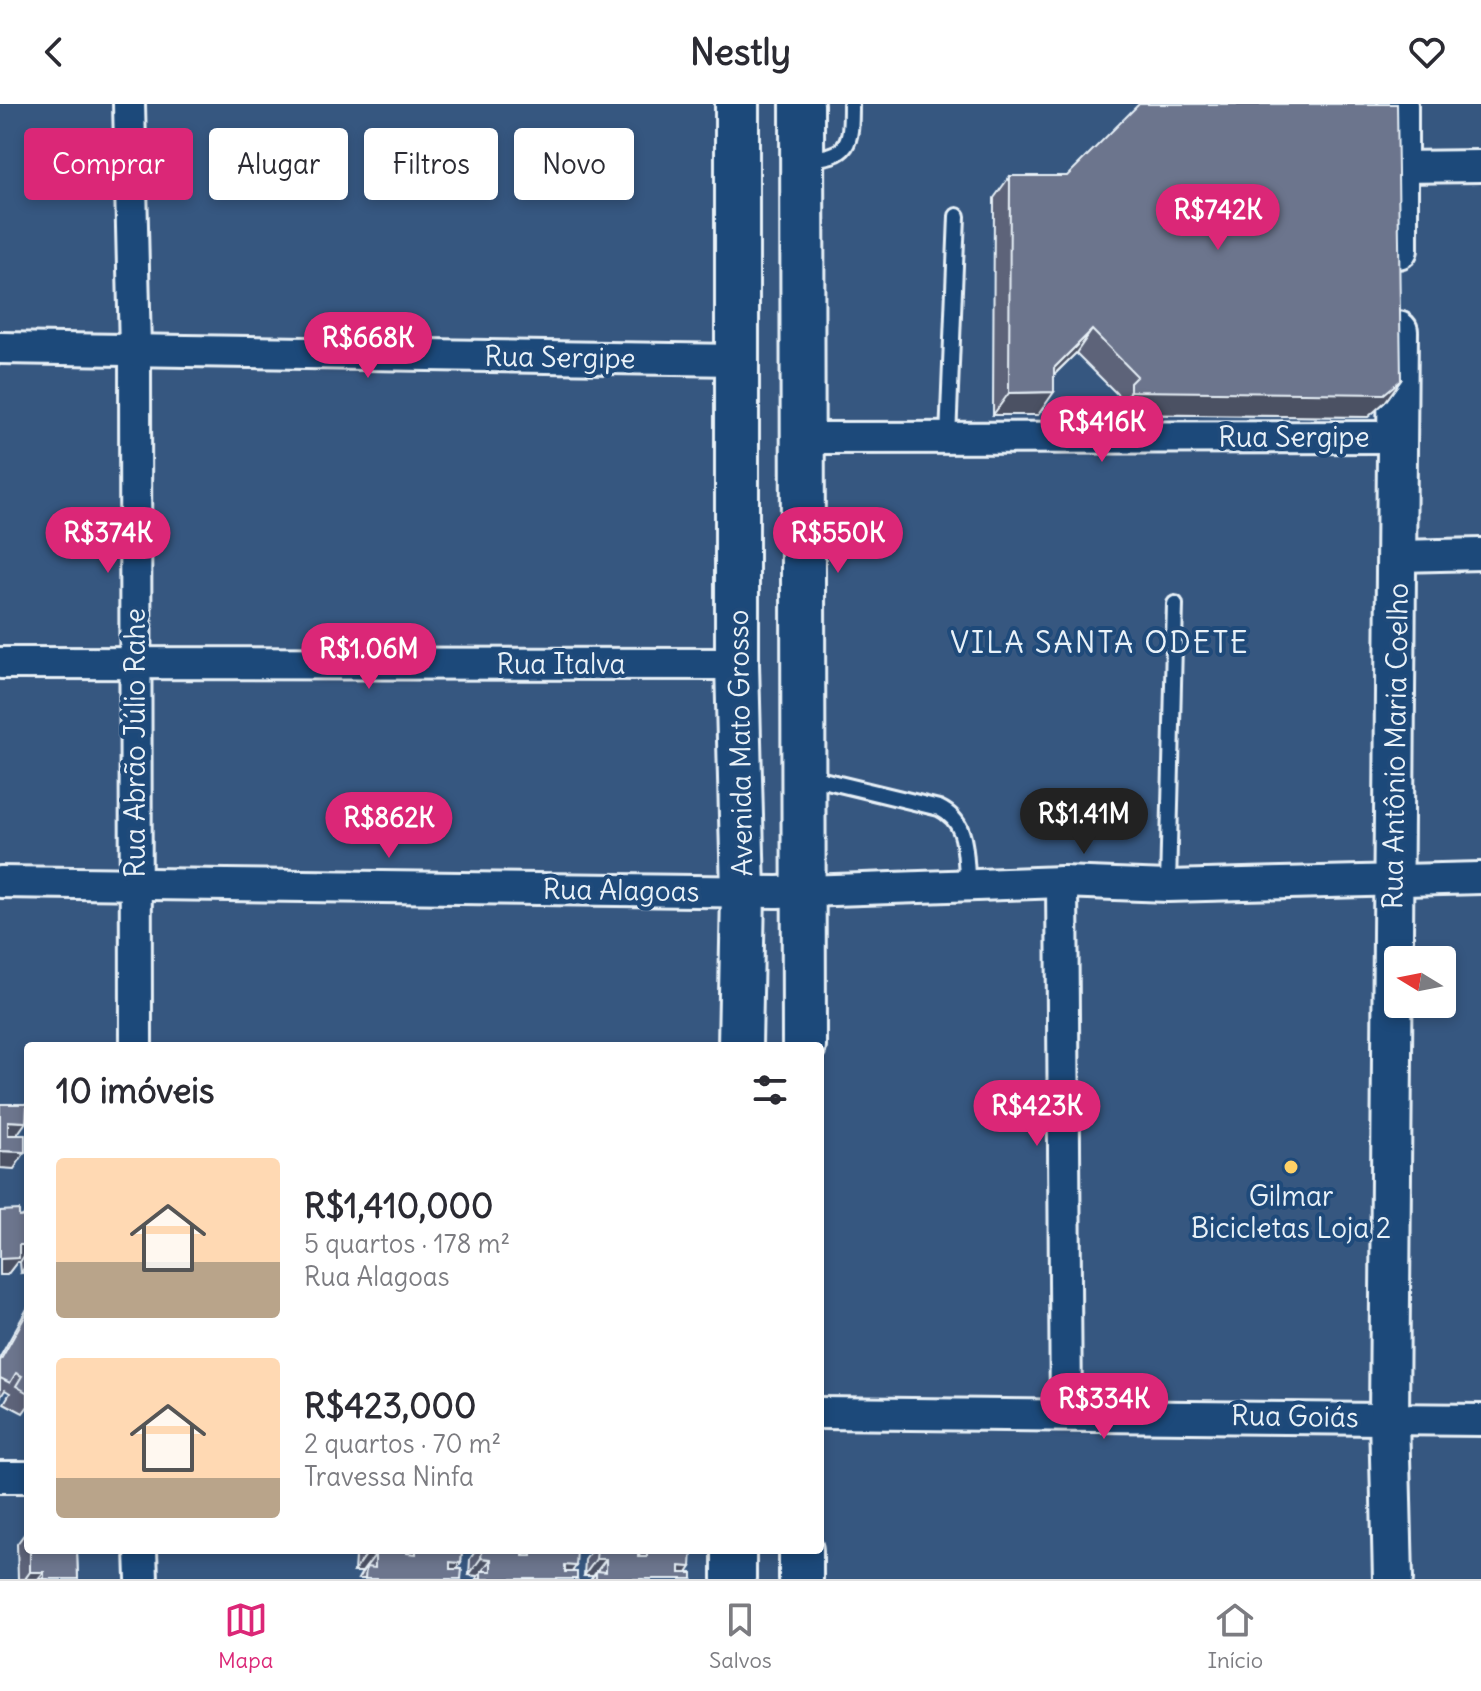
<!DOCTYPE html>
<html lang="pt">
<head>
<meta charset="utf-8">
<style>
	:root { --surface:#fff; --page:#f7f7f7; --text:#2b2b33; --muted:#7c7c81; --line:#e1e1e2; --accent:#db2777 }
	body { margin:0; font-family:Delius,sans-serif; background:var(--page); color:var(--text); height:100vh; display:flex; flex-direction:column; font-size:30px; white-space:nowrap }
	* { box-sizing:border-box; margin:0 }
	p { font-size:26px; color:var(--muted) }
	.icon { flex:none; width:44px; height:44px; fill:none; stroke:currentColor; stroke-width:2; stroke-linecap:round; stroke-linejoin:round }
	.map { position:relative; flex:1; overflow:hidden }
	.details { position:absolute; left:24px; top:938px; width:800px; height:512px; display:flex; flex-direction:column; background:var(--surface); border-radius:8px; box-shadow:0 4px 12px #0003 }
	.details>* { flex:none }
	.guide { position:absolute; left:24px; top:24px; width:800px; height:72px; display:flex; gap:16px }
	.needle { width:52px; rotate:280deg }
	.buttons { position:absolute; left:1384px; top:842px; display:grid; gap:16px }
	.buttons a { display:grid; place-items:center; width:72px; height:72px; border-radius:8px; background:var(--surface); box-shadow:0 4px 12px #0003; font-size:40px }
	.price { position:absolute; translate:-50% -68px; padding:0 18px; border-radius:28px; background:var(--accent); color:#fff; font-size:26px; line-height:52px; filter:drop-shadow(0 2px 4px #0008) }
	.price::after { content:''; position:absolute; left:50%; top:48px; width:24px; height:18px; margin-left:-12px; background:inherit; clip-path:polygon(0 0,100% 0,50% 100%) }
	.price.current { background:#222; color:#fff }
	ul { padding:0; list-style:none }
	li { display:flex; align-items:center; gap:24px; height:200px; padding:0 32px }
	li span { display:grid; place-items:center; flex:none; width:224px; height:160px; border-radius:8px; color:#555 }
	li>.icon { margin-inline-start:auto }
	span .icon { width:96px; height:96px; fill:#fffc; stroke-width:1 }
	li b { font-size:34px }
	h2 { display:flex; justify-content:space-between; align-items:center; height:96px; padding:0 32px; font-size:34px }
	.chip { padding:0 28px; border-radius:8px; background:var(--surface); box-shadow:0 4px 12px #0003; font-size:28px; line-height:72px }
	.chip.current { background:var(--accent); color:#fff }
	header { display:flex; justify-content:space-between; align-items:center; height:104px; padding:0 32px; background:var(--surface); font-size:36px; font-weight:800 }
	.dock { display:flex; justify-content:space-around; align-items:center; height:112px; border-top:2px solid var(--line); background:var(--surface); font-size:22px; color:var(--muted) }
	.dock a { display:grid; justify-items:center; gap:4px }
	.dock .current { color:var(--accent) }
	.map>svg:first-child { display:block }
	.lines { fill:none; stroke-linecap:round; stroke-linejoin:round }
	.service-casing { stroke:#e8f1f8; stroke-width:20 }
	.minor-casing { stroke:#e8f1f8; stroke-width:36 }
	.tertiary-casing { stroke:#e8f1f8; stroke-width:44 }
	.secondary-casing { stroke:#e8f1f8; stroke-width:48 }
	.service { stroke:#1f4a7a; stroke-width:14 }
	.minor { stroke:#1f4a7a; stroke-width:30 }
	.tertiary { stroke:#1f4a7a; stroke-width:38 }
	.secondary { stroke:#1f4a7a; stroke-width:42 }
	.wall { fill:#5d6479; stroke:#e8f1f8; stroke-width:2 }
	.shaded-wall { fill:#4c5163; stroke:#e8f1f8; stroke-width:2 }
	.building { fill:#6c748d; stroke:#e8f1f8; stroke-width:2 }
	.poi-dot { fill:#ffd166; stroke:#1f4a7a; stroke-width:3 }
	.labels { text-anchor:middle; stroke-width:8; stroke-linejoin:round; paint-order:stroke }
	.street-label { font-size:28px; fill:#e8f1f8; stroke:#1f4a7a }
	.poi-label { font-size:28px; fill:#e8f1f8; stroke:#1f4a7a }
	.neighbourhood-label { font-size:30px; letter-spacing:2px; fill:#e8f1f8; stroke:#1f4a7a }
</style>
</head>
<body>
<header><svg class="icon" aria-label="back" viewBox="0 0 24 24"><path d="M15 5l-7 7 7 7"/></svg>Nestly<svg class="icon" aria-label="heart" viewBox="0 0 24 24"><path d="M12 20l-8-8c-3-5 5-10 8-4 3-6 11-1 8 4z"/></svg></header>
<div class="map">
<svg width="1481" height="1475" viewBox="0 0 1481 1475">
	<rect width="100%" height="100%" fill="#365780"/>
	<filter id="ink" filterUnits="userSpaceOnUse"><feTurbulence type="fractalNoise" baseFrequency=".0125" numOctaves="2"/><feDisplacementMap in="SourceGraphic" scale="16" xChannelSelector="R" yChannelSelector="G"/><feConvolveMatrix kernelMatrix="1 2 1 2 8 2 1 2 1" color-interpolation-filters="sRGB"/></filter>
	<g filter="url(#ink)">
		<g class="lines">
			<defs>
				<g id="service">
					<path d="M807 55C850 52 851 41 851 0"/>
					<polyline points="948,334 957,112"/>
					<path d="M806 672 939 704C970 719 964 750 968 781"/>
					<polyline points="1168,782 1175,500"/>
				</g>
				<g id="minor">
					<polyline points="129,0 135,245 136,942"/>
					<polyline points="1399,63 1481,62"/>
					<polyline points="0,244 736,256"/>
					<polyline points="805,334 1398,333"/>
					<polyline points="1399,452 1481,450"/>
					<polyline points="0,559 737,560"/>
					<polyline points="0,778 777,788 1062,778 1168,782 1481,774"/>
					<polyline points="1062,778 1066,1310"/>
					<polyline points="820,1309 1481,1316"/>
					<polyline points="0,1373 28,1373"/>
					<polyline points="141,1446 142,1475"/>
				</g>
				<g id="tertiary">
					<polyline points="1398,0 1398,145"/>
					<polyline points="1393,1475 1389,1314 1398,227"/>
				</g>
				<g id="secondary">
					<polyline points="737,0 737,560 743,788 740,942"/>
					<polyline points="802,0 804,942"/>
					<polyline points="801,1446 801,1475"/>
					<polyline points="734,1475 734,1446"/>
				</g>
			</defs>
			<use href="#service" class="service-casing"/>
			<use href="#minor" class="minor-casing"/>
			<use href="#tertiary" class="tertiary-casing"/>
			<use href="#secondary" class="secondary-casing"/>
			<use href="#service" class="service"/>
			<use href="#minor" class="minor"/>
			<use href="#tertiary" class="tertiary"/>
			<use href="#secondary" class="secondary"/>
		</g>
		<g class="wall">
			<polygon points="1010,72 1401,276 1385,298 1368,313 1114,310 1114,302 1120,293 1076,249 1054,271 1038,311 993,311 994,94"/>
			<polygon points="28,1106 28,1168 21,1169 20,1158 17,1158 7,1171 19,1113 23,1112"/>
			<polygon points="28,1203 28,1302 23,1309 4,1299 10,1289 5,1286 0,1294 0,1253"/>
			<polygon points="28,1425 28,1446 77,1446 78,1475 18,1475 17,1440"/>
			<polygon points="359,1446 407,1446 407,1449 410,1446 462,1446 461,1459 457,1465 461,1475 358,1475 362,1468 354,1468 355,1452"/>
			<polygon points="476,1446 523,1446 523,1452 527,1446 577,1446 572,1468 577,1475 476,1475 478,1472 469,1471 470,1455"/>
			<polygon points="592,1446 638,1446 638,1453 643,1446 692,1446 687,1469 692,1475 591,1475 593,1472 584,1472 585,1456"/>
		</g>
		<g class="shaded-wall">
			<polygon points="1092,226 1076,249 1038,286 1054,264"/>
			<polygon points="1401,276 1385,298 1368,313 1114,310 1130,287"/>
			<polygon points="1054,288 1038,311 993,311 1009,289"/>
			<polygon points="8,1017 26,1018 14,1035 0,1034"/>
			<polygon points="0,1047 25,1048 14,1065 0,1064"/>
			<polygon points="19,1141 28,1141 28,1146 20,1158 17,1158 7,1171 0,1171 0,1155"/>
			<polygon points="28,1158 28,1168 21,1169"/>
			<polygon points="366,1451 375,1451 362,1468 354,1468"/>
			<polygon points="481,1454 491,1455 478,1472 469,1471"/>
			<polygon points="596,1455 606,1455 593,1472 584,1472"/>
			<polygon points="450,1458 461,1459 450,1475"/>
			<polygon points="565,1461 576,1462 567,1475 556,1475"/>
			<polygon points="680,1462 691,1463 683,1475 671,1475"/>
			<polygon points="30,1468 44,1468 38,1475 25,1475"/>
		</g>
		<g class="building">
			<polygon points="1139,0 1397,0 1401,276 1384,290 1130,287 1130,279 1137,272 1092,226 1054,264 1054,288 1009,289 1010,72 1067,72"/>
			<polygon points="0,1000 27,1000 26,1018 8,1017 8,1031 25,1031 25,1048 0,1047"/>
			<polygon points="19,1106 19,1113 28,1112 28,1141 19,1141 19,1154 0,1155 0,1107"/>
			<polygon points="28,1207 28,1289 16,1282 22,1272 16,1269 10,1279 0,1274 0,1257"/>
			<polygon points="30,1446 77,1446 78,1475 44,1475 44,1468 30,1468"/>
			<polygon points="366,1446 407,1446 407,1449 416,1450 416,1446 462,1446 461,1459 450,1458 450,1465 462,1465 461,1475 365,1475 366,1463 375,1464 375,1451 366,1451"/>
			<polygon points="482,1446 523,1446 523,1452 532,1452 532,1446 577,1446 576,1462 565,1461 565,1468 577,1468 577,1475 481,1475 481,1467 491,1467 491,1455 481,1454"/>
			<polygon points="597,1446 638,1446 638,1453 647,1453 647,1446 692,1446 691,1463 680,1462 680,1469 692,1469 692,1475 596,1475 596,1467 606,1468 606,1455 596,1455"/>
		</g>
	</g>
	<circle class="poi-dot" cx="1291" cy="1063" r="8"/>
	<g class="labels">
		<g class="street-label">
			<text transform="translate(560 253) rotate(1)" y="10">Rua Sergipe</text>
			<text x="1294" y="343">Rua Sergipe</text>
			<text x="561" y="570">Rua Italva</text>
			<text transform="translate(135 639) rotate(-90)" y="10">Rua Abrão Júlio Rahe</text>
			<text transform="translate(740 639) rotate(-91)" y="10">Avenida Mato Grosso</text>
			<text transform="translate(1395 642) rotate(-89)" y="10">Rua Antônio Maria Coelho</text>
			<text transform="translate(621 786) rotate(1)" y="10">Rua Alagoas</text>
			<text transform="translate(1295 1312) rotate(1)" y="10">Rua Goiás</text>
		</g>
		<g class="poi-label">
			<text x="1291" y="1102">Gilmar<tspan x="1291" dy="32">Bicicletas Loja 2</tspan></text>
		</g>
		<g class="neighbourhood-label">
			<text x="1100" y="549">VILA SANTA ODETE</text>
		</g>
	</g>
</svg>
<div class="buttons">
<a><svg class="needle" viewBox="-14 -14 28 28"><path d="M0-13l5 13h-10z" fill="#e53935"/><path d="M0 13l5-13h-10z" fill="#7c7c81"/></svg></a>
</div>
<b class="price" style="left:1218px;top:148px">R$742K</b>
<b class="price" style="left:368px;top:276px">R$668K</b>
<b class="price" style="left:1102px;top:360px">R$416K</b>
<b class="price" style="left:108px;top:471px">R$374K</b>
<b class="price" style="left:838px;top:471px">R$550K</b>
<b class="price" style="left:369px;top:587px">R$1.06M</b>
<b class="price current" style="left:1084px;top:752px">R$1.41M</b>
<b class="price" style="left:389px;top:756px">R$862K</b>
<b class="price" style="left:1037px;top:1044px">R$423K</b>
<b class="price" style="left:1104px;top:1337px">R$334K</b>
<div class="guide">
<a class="chip current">Comprar</a>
<a class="chip">Alugar</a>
<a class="chip">Filtros</a>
<a class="chip">Novo</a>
</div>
<section class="details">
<h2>10 imóveis<svg class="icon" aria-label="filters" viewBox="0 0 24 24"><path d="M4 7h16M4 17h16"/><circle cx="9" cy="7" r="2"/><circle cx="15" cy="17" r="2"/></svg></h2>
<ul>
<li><span style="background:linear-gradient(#ffd9b3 65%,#b9a48a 0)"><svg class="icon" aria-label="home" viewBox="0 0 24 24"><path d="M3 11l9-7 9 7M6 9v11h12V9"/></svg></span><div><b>R$1,410,000</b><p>5 quartos · 178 m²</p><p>Rua Alagoas</p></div></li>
<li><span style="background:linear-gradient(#ffd9b3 75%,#b9a48a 0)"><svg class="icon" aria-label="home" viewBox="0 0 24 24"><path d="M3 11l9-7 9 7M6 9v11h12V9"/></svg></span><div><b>R$423,000</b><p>2 quartos · 70 m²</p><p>Travessa Ninfa</p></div></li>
</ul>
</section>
</div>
<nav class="dock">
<a class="current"><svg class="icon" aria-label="map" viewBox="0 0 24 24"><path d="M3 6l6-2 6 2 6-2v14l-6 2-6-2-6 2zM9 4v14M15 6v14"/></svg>Mapa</a>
<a><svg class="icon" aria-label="saved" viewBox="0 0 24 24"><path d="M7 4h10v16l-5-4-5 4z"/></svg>Salvos</a>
<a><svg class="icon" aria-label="home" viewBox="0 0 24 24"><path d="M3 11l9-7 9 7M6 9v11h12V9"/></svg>Início</a>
</nav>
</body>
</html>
